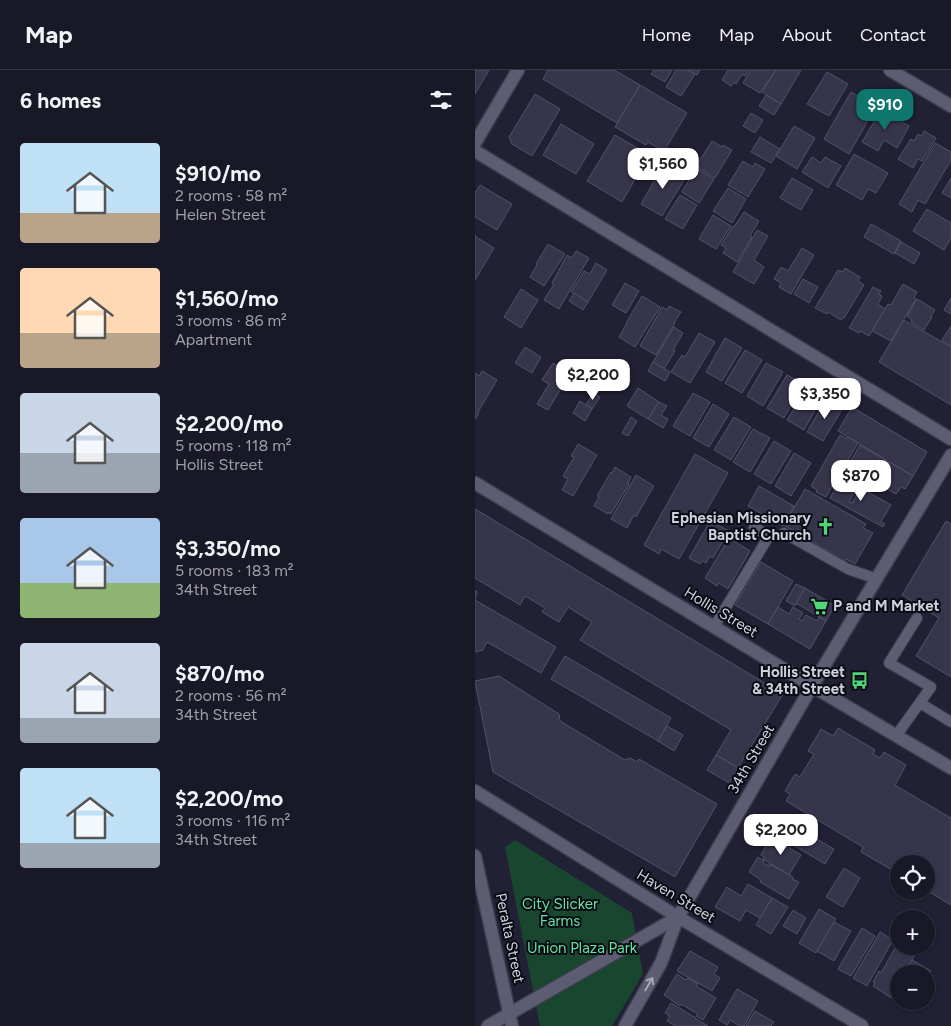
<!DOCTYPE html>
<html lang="en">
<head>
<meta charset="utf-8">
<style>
	:root { --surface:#191827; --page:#22212f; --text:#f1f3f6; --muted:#9fa0a7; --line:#373744; --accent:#0f766e }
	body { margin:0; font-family:Figtree,sans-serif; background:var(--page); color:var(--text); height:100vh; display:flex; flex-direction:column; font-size:19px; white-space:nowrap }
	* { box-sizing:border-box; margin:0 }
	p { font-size:16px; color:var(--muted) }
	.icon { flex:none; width:28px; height:28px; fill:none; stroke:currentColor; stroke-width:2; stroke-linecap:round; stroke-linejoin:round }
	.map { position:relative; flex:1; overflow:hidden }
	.side { display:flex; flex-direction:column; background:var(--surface); width:475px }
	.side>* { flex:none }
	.controls { position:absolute; left:415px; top:785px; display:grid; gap:10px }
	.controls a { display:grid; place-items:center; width:45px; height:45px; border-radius:50%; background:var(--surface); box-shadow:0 1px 4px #0004,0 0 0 1px var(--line); font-size:25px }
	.price { position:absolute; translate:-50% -42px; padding:0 11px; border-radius:10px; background:#fff; color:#222; font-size:16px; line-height:32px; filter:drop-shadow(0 1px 2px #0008) }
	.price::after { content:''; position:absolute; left:50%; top:30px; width:15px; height:11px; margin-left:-8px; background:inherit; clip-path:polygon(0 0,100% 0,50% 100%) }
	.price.current { background:var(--accent); color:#fff }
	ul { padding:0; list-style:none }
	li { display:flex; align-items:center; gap:15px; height:125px; padding:0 20px }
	li span { display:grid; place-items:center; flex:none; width:140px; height:100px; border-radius:5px; color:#555 }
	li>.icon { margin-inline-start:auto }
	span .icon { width:60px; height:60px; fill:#fffc; stroke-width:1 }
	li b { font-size:21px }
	h2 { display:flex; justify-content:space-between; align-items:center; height:60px; padding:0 20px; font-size:21px }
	header { display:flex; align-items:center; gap:30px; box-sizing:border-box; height:70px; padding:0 25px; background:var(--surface); border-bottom:1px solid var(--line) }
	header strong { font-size:24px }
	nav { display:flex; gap:28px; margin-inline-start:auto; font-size:18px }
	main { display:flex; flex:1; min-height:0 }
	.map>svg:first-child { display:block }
	.green { fill:#19462f }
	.building { fill:#36354b; stroke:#515168 }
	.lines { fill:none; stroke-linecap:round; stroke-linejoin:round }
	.lane-casing { stroke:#3e3d4d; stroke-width:12 }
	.street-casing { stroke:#3e3d4d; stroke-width:15 }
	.secondary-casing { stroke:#3e3d4d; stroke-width:15 }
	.lane { stroke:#5c5c73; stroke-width:10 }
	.street { stroke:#5c5c73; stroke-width:12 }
	.secondary { stroke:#5c5c73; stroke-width:12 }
	.oneway { stroke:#a7a7b8 }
	.labels { text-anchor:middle; stroke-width:4; stroke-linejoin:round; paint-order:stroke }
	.poi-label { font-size:15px; font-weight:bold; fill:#cfd0dd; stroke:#0b0b14; text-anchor:end }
	.street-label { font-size:15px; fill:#cfd0dd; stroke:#0b0b14 }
	.park-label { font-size:15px; fill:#62e3a1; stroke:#0b0b14 }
</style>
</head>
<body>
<header>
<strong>Map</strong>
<nav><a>Home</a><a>Map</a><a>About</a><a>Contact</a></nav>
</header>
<main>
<section class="side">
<h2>6 homes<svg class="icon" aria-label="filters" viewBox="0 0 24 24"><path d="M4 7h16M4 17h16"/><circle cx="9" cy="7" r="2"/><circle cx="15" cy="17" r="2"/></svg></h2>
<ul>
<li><span style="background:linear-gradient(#bfe0f5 70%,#b9a48a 0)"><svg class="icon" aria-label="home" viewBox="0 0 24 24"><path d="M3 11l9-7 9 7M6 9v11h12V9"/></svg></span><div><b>$910/mo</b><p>2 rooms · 58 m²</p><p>Helen Street</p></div></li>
<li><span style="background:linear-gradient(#ffd9b3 65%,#b9a48a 0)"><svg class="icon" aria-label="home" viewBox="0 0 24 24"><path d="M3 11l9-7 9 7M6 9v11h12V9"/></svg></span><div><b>$1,560/mo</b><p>3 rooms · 86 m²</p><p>Apartment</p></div></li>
<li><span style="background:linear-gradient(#c9d6e8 60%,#9aa5b1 0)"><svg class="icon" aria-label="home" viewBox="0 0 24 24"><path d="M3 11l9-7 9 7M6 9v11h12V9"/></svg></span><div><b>$2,200/mo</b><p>5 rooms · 118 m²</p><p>Hollis Street</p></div></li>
<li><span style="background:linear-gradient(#a9c7e8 65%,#8fb573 0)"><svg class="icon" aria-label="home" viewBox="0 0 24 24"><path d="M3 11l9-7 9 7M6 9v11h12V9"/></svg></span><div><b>$3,350/mo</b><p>5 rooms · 183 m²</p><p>34th Street</p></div></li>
<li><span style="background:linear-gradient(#c9d6e8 75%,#9aa5b1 0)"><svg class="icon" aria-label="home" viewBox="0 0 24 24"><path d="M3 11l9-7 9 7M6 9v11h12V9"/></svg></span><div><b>$870/mo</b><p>2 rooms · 56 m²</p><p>34th Street</p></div></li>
<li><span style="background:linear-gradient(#bfe0f5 75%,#9aa5b1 0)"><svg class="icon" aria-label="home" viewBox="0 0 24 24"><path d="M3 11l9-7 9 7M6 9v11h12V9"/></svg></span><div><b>$2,200/mo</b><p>3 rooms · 116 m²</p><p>34th Street</p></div></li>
</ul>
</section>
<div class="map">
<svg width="476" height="956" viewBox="0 0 476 956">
	<rect width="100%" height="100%" fill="#212034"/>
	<polygon class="green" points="40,770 157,843 168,904 137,956 65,956 30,777"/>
	<g class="building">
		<polygon points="0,0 14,0 0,24"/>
		<polygon points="73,0 139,0 165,15 142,53 68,9"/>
		<polygon points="179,0 197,0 190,12 176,4"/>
		<polygon points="201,0 213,0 220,4 206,26 191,17"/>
		<polygon points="213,0 225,0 222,5"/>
		<polygon points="253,0 274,0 270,6 267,4 261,14 259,12 256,16 247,10"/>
		<polygon points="276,0 301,0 285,23 268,13"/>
		<polygon points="301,0 326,0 306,34 287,22"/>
		<polygon points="352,2 373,14 354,46 332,34"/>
		<polygon points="165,15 212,43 189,81 173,72 171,75 140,57"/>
		<polygon points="376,22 401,36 374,84 349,69"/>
		<polygon points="60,24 85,39 57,86 37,74 34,67"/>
		<polygon points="291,25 306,34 299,45 284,36"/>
		<polygon points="406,40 434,56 422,78 409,70 403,81 387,72"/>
		<polygon points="276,43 288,50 280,63 268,56"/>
		<polygon points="86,54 119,74 101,104 68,85"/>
		<polygon points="319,56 340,68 322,99 301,86"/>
		<polygon points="449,61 461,68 447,91 443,89 438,98 423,89 436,69 439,71 443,64 447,66"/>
		<polygon points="140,65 174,85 147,132 112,111"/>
		<polygon points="285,67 305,79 296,93 276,82"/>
		<polygon points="237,71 247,77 248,75 257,80 240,108 221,96"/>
		<polygon points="460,73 476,82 476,90 450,134 443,130 437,142 424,134"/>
		<polygon points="379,84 413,103 401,123 393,119 387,130 361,115"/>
		<polygon points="337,87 346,93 350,87 366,96 353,118 327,102"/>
		<polygon points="268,91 278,97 280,93 290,99 273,127 253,115"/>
		<polygon points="189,94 211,107 187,146 166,134"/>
		<polygon points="221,98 239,109 224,133 207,122"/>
		<polygon points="317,108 338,120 326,140 305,128"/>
		<polygon points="476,108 476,128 467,123"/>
		<polygon points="5,115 37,134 22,160 0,147 0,123"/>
		<polygon points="253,118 271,129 257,153 238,141"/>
		<polygon points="205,125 222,135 208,159 190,149"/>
		<polygon points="452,139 476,153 476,168 469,180 438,161"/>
		<polygon points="269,142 284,151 275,166 277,167 262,192 248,183 251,178 246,175 258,156 259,157"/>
		<polygon points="238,145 256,156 241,179 224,169"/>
		<polygon points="396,154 426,171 419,184 389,167"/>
		<polygon points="282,160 293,166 279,190 289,197 279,214 258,202"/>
		<polygon points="0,165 1,167 19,178 0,210"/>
		<polygon points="426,172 445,183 439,194 420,183"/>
		<polygon points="73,174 90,184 69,216 55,207 62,195 61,194"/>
		<polygon points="327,178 339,185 316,224 304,217 306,213 299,209 306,197 313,201"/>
		<polygon points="101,181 114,188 84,239 69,230 79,214 77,213 92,185 97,188"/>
		<polygon points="121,193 132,200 113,232 96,222 109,201 115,204"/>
		<polygon points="370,198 385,207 383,211 389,215 369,248 368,248 366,250 353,242 352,244 340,238 363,200 368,202"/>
		<polygon points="328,209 343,217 334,233 319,224"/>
		<polygon points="150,213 164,221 151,243 137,235"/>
		<polygon points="428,214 442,222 439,227 441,229 416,271 397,261 413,234 416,235"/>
		<polygon points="398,217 406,221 404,224 407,226 403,234 410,239 394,266 385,261 384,263 374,258"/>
		<polygon points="46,219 63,230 46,258 29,247"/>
		<polygon points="99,223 113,232 108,240 94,231"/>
		<polygon points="167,226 185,237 160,277 144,267 152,253 151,253"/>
		<polygon points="476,228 476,244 469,240"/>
		<polygon points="442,229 460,240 456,246 457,247 449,260 436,252 437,250 432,246"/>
		<polygon points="194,236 206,242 199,253 200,253 181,285 165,276 187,237 192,240"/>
		<polygon points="429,250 476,277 476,335 404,292"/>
		<polygon points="476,256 476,276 467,270"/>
		<polygon points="199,257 208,263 198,280 200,281 189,299 178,292"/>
		<polygon points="224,263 240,272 215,313 196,302 207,285 210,287"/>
		<polygon points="250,268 267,278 247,311 231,302"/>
		<polygon points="50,277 66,287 57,303 40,293"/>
		<polygon points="270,280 287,290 267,323 250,313"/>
		<polygon points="178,292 195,302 190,311 173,301"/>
		<polygon points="78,293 95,304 73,340 62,334 74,314 67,310"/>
		<polygon points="291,293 308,302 288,336 272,326"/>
		<polygon points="7,301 22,310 3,342 4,343 0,349 0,303 4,306"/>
		<polygon points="312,305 328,314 309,348 292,338"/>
		<polygon points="332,317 348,326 329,360 312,350"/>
		<polygon points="163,318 184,332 173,349 152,336"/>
		<polygon points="118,323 125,327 117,339 111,335"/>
		<polygon points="218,323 235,332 215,366 198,356"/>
		<polygon points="352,328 368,338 348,371 332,362"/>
		<polygon points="105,331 117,339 110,351 98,343"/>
		<polygon points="184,332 192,336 186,345 193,349 188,358 173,349"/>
		<polygon points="238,334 254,344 234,377 218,368"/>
		<polygon points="377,337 452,382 438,406 363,361"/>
		<polygon points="156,347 162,351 153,366 147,363"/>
		<polygon points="259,347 276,357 256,390 239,380"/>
		<polygon points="278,359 295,368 275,402 258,392"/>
		<polygon points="365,365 372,369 373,367 383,373 370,395 364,392 359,402 364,404 351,427 341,422 342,420 336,416"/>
		<polygon points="299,371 316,381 296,414 279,404"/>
		<polygon points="103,374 122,385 98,426 87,420 93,409 88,406 99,387 96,386"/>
		<polygon points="385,375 438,406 430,419 426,417 421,424 391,407 400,392 398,390 389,406 372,397"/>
		<polygon points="319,383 336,393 316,426 300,416"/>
		<polygon points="220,384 253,403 204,489 186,479 184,484 169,475"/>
		<polygon points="140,397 156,407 153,413 154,414 136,444 133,442 133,444 119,436 124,427 122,426 136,402 137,403"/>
		<polygon points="161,405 179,416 161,447 159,445 152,458 136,449"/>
		<polygon points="367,407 383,416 374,432 377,433 386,418 416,435 406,452 410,454 408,457 355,428"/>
		<polygon points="284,416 319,436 308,456 273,436"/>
		<polygon points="330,419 391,454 388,458 398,463 380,494 371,489 370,491 309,455"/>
		<polygon points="0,439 308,624 263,698 241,685 256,660 105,570 117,552 93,537 84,552 67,542 70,538 50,526 45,535 0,508"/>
		<polygon points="235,451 254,461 238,488 235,486 231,493 227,491 225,494 214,488"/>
		<polygon points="471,451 476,454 476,607 441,586 464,548 427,525"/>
		<polygon points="254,468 275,481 253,519 244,513 242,516 230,508"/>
		<polygon points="286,492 318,511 293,554 260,535"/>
		<polygon points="321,514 330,518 320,536 311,531"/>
		<polygon points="330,518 360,536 351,551 321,533"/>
		<polygon points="0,520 2,522 0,530 81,577 66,603 12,572 8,580 0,582"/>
		<polygon points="303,537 314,544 318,537 328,543 324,549 327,551 331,545 342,551 344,547 351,551 335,579 293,554"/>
		<polygon points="90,586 196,648 183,671 76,609"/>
		<polygon points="24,606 84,644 85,651 150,690 155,688 162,692 164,689 242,734 200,807 18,702 0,611"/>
		<polygon points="192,656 208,665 199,681 183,671"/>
		<polygon points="363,658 400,680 398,684 405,688 409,682 431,695 420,715 476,748 476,835 451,820 451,794 424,794 424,804 386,782 388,777 311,731 315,724 310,721 320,704 325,707 339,684 333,681 346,659 358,666"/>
		<polygon points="241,685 263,698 254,713 232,700"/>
		<polygon points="312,752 359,779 350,794 300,764 305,756 308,758"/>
		<polygon points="298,768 326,785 314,805 288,789 289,787 286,785 292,774 294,775"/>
		<polygon points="283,787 289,791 288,793 294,796 295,794 318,807 317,809 324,812 314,829 285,812 286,810 274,802"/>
		<polygon points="369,798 385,808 368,837 351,827"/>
		<polygon points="273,814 297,828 285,848 271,840 265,851 240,837 252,817 266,826"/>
		<polygon points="297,828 313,837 296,864 281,855"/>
		<polygon points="344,839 361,849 341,883 324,873"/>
		<polygon points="318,840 331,848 322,864 308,856"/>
		<polygon points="359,852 376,861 359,891 342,881"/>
		<polygon points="387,858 400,866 376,906 363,899"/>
		<polygon points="405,862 418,870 392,916 378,908"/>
		<polygon points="423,873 424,876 428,876 441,883 429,904 424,904 424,912 415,927 398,916 400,913 398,912 404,901 406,903"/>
		<polygon points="215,881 243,897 239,904 245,908 237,921 202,901"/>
		<polygon points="437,890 456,901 451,909 451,904 429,904"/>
		<polygon points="202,904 211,910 213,908 223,914 221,916 241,928 228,950 221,946 223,944 206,934 205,936 189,925"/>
		<polygon points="424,912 424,931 438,931 434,938 415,927"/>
		<polygon points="262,919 283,931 269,956 265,956 255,950 252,955 244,950"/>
		<polygon points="196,933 221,948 221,949 233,956 201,956 192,951 195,946 190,943"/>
		<polygon points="280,941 299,952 296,956 271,956"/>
	</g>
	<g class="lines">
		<defs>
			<g id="lane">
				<polyline points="309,463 373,499 402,509"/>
				<polyline points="239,557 294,466 279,457"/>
				<polyline points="445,633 476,652"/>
				<polyline points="421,666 456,617 414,593 442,548"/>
			</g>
			<g id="street">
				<polyline points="415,0 476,36"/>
				<polyline points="0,73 43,0"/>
				<polyline points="0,81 476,369"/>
				<polyline points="0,721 203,847 387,956"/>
				<polyline points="13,956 203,847 337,616 476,385"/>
				<polyline points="150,956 186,893 203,847"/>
			</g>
			<g id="secondary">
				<polyline points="0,413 337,616 476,698"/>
				<polyline points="0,786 37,956"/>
			</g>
		</defs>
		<use href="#lane" class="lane-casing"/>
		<use href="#street" class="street-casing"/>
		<use href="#secondary" class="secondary-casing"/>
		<use href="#lane" class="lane"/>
		<use href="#street" class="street"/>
		<use href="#secondary" class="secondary"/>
	</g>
	<defs><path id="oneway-shaft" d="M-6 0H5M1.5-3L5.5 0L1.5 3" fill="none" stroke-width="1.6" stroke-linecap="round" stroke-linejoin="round" transform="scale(1.25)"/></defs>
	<use class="oneway" href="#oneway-shaft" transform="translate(174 914) rotate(-60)"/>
	<defs>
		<symbol id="church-bare" viewBox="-9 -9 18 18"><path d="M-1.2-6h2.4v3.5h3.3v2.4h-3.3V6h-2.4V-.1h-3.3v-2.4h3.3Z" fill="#4ed676" stroke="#0b0b14" stroke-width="2.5" paint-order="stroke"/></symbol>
		<symbol id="supermarket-bare" viewBox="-9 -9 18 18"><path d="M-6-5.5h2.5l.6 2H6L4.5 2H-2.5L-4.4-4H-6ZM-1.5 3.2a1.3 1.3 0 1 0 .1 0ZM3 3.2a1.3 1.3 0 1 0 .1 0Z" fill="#4ed676" stroke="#0b0b14" stroke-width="2.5" paint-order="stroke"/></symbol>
		<symbol id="bus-bare" viewBox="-9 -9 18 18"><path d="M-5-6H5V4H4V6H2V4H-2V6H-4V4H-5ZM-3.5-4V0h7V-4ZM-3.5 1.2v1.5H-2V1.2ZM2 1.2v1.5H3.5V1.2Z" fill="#4ed676" stroke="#0b0b14" stroke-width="2.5" paint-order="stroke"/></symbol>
	</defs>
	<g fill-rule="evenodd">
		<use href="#church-bare" x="338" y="444" width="25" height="25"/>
		<use href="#supermarket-bare" x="332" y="524" width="25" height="25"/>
		<use href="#bus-bare" x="372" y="598" width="25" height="25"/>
	</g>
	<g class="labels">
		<g class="poi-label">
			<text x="336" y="453">Ephesian Missionary<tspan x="336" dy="17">Baptist Church</tspan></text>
			<text x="358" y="541" text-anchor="start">P and M Market</text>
			<text x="370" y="607">Hollis Street<tspan x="370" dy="17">&amp; 34th Street</tspan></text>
		</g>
		<g class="street-label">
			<text transform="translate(246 542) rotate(31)" y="5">Hollis Street</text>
			<text transform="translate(276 689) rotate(-60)" y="5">34th Street</text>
			<text transform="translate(201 826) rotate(31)" y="5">Haven Street</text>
			<text transform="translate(35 868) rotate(78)" y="5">Peralta Street</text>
		</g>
		<g class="park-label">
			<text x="85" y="839">City Slicker<tspan x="85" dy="17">Farms</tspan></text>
			<text x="107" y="883">Union Plaza Park</text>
		</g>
	</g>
</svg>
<div class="controls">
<a><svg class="icon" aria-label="locate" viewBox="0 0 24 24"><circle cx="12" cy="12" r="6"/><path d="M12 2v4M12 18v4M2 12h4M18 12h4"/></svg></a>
<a>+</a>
<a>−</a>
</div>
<b class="price current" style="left:410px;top:61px">$910</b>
<b class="price" style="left:188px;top:120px">$1,560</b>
<b class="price" style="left:118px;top:331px">$2,200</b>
<b class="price" style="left:350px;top:350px">$3,350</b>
<b class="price" style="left:386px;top:432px">$870</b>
<b class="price" style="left:306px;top:786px">$2,200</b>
</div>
</main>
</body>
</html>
